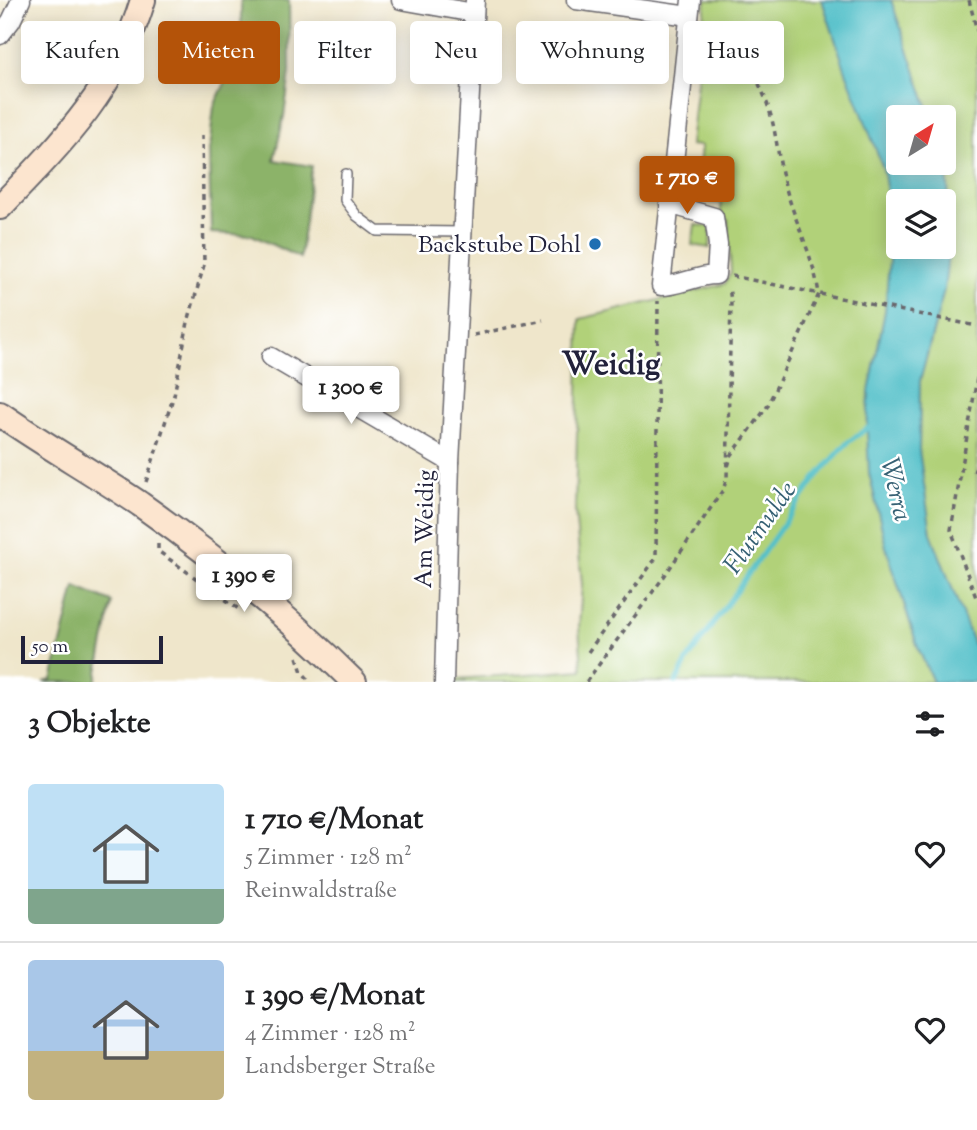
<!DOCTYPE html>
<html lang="de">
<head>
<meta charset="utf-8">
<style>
	:root { --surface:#fff; --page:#f6f6f6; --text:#202124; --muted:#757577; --line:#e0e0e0; --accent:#b45309 }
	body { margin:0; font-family:"Sorts Mill Goudy",serif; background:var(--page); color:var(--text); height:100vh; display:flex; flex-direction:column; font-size:26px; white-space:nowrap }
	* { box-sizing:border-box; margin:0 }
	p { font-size:23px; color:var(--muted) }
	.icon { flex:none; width:38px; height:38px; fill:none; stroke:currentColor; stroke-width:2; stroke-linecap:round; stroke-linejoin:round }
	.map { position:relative; height:682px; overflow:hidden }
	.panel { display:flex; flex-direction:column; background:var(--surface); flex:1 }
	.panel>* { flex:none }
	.top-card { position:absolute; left:21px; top:21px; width:936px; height:63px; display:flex; gap:14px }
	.needle { width:46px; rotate:37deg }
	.fabs { position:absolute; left:886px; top:105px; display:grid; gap:14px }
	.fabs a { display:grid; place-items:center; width:70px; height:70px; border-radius:7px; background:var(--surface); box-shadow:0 4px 18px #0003; font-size:35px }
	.scale { position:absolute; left:21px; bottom:18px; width:142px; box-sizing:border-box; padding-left:7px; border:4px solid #22223b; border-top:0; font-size:19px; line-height:24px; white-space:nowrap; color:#22223b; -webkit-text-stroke:5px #fff; paint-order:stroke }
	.price { position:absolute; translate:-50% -60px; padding:0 16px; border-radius:7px; background:#fff; color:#222; font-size:23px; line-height:46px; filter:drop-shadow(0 2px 4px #0008) }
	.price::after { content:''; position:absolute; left:50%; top:42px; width:21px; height:16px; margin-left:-10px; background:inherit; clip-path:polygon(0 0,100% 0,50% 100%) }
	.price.on { background:var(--accent); color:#fff }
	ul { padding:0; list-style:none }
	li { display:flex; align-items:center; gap:21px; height:175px; padding:0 28px }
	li+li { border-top:2px solid var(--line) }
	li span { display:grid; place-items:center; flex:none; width:196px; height:140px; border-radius:7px; color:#555 }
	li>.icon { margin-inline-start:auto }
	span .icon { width:84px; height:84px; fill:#fffc; stroke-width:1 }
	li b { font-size:30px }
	h2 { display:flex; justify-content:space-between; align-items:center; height:84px; padding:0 28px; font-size:30px }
	.tag { padding:0 24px; border-radius:7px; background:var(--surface); box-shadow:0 4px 18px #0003; font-size:24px; line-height:63px }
	.tag.on { background:var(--accent); color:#fff }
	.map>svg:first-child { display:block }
	.green { fill:#b1d179; stroke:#6a7a5a; stroke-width:2; fill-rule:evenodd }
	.forest { fill:#8cb369; stroke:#576a52; stroke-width:2 }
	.water { fill:#53c0c9; stroke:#3a7182; stroke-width:2; fill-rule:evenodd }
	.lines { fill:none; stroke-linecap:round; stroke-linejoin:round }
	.stream { stroke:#53c0c9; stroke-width:5 }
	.service-casing { stroke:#6a676d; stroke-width:12 }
	.minor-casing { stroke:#6a676d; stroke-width:21 }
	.secondary-casing { stroke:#6a676d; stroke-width:28 }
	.path { stroke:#6a676d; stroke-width:3.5; stroke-dasharray:5 5; stroke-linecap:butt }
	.service { stroke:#fff; stroke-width:9 }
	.minor { stroke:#fff; stroke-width:18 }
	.secondary { stroke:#fce5cf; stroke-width:24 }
	.poi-dot { fill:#1f6fb2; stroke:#fff; stroke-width:2.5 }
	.labels { text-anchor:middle; stroke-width:5; stroke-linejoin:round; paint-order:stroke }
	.poi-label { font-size:24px; fill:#22223b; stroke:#fff; text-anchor:end }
	.street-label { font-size:24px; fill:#22223b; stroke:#fff }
	.water-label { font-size:26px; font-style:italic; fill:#366174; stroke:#fff }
	.district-label { font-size:32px; font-weight:bold; fill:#22223b; stroke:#fff }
</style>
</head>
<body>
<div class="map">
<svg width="977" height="682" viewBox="0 0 977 682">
	<rect width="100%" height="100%" fill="#fff"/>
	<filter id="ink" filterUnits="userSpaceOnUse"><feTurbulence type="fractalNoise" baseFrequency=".0143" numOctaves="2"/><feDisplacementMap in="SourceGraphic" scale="14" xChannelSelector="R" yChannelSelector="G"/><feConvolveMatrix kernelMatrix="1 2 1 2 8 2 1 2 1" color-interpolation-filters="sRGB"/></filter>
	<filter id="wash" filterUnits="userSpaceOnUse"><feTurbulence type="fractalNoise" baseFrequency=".00686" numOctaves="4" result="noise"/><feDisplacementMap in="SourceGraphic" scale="28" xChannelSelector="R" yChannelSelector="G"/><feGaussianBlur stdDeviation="1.57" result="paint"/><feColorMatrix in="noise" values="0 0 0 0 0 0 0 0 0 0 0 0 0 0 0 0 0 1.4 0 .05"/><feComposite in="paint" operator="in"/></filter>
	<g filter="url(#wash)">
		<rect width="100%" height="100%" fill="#efe6cb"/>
		<g class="green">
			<path d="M706 0H977V682H456V679L582 670 579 627 582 584 575 511 580 319 725 284 731 272 728 220 721 218V203L695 199V194L679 192V188L697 189 701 146 690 145ZM898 117H943V163H898ZM898 201H943V247H898ZM886 311 936 322 920 381 919 450Z"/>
			<polygon points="695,225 711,226 710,248 692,245"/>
		</g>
		<g class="forest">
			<polygon points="241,0 289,0 290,72 284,116 274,160 312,166 300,258 252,235 211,233 209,150 214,106 226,81 241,37"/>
			<polygon points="75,587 112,602 96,682 44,682 52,680"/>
		</g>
		<path class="water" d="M822 0H891L931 117H898V163H943V152L946 159 951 229 944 290 920 381 919 450 931 533 977 653V682H933L918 648 886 547 869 473 867 431 869 391 885 311 892 224 883 168 845 69ZM898 201H943V247H898Z"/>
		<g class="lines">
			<polyline class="stream" points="676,682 687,661 816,478 848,442 872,425"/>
		</g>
	</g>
	<g filter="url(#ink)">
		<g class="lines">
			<defs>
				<polyline id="service" points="346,174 345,200 357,216 377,231 463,232"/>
				<g id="minor">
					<polyline points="401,0 474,13"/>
					<polyline points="576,0 689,16"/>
					<polyline points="0,35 11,21 21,0"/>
					<path d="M669 204 714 217 718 245 716 275C696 275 680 286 661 286L691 0"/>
					<polyline points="271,357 450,462"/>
					<polyline points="444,682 450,462 475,0"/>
				</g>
				<g id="secondary">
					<path d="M0 207C62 143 116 89 143 0"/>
					<path d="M0 414C46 446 94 473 140 504 215 557 289 617 354 682"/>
				</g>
			</defs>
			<use href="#service" class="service-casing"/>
			<use href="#minor" class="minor-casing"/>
			<use href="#secondary" class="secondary-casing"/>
			<g class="path">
				<polyline points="969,0 977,31"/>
				<path d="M706 25C742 47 764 84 773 124 778 147 780 170 787 192 797 226 814 259 819 294L767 407 731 456 728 467"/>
				<polyline points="732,276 977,326"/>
				<polyline points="474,335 543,320"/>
				<polyline points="977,378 951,530 977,600"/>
				<polyline points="973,470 977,471"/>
				<polyline points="146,482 174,395 188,322 204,265 202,135"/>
				<polyline points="158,544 158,551 240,610"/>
				<polyline points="588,652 656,558 658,301"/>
				<polyline points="297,657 302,672 311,682"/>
				<polyline points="586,682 663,578 723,490 727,478 731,301 729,287"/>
			</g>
			<use href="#service" class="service"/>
			<use href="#minor" class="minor"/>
			<use href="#secondary" class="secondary"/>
		</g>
	</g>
	<circle class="poi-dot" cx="595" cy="244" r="7"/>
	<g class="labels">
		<g class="poi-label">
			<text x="581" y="252">Backstube Dohl</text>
		</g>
		<g class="street-label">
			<text transform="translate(424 529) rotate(-89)" y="8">Am Weidig</text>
		</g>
		<g class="water-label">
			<text transform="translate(897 489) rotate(77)" y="9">Werra</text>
			<text transform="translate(759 527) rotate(-55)" y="9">Flutmulde</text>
		</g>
		<g class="district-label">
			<text x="611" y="374">Weidig</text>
		</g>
	</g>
</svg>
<div class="fabs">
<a><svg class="needle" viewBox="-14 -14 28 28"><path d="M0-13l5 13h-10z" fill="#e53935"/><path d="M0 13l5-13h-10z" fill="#757577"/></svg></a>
<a><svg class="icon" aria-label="layers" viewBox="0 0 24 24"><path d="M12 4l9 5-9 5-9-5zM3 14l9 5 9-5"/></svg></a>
</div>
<div class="scale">50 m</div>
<b class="price on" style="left:687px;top:216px">1 710 €</b>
<b class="price" style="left:351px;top:426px">1 300 €</b>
<b class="price" style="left:244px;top:614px">1 390 €</b>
<div class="top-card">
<a class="tag">Kaufen</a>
<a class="tag on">Mieten</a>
<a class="tag">Filter</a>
<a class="tag">Neu</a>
<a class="tag">Wohnung</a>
<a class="tag">Haus</a>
</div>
</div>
<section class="panel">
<h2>3 Objekte<svg class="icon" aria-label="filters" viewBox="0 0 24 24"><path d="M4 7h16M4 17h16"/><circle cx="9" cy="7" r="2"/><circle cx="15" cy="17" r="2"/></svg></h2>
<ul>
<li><span style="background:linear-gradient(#bfe0f5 75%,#7fa58c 0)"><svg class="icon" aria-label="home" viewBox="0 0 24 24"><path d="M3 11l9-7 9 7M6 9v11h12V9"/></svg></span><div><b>1 710 €/Monat</b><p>5 Zimmer · 128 m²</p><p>Reinwaldstraße</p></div><svg class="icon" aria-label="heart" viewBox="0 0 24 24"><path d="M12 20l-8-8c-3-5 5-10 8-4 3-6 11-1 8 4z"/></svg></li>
<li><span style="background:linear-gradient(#a9c7e8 65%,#c2b280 0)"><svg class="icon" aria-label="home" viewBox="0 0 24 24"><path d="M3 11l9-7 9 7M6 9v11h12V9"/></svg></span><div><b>1 390 €/Monat</b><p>4 Zimmer · 128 m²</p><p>Landsberger Straße</p></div><svg class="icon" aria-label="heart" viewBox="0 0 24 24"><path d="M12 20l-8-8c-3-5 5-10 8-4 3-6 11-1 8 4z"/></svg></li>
</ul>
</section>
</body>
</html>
